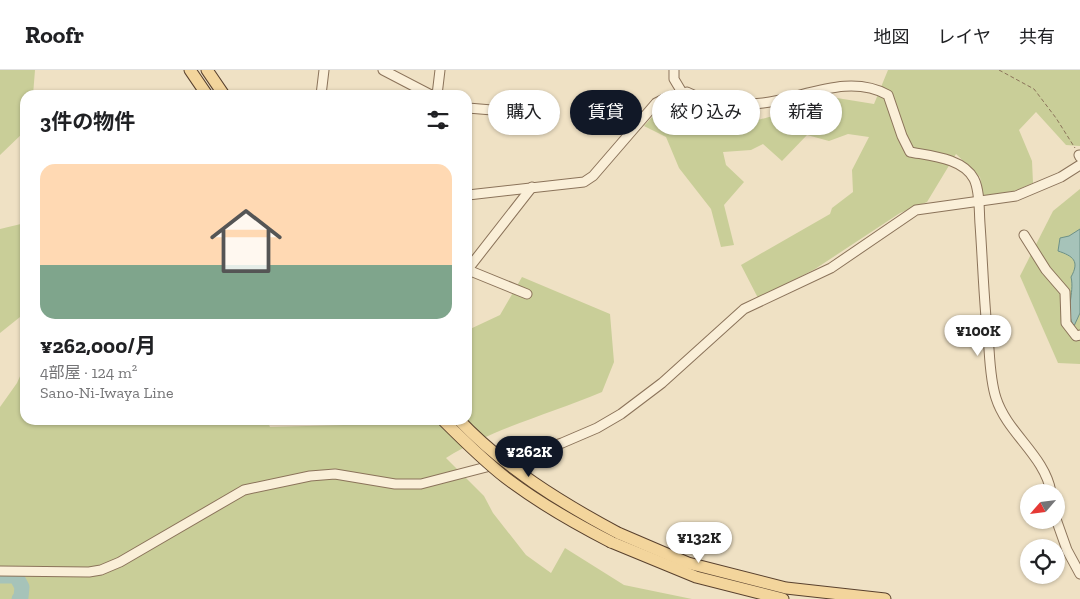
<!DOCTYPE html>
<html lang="ja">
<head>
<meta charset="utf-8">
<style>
	:root { --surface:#fff; --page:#f6f6f6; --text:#202124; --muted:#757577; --line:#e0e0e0; --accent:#111827 }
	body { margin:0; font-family:"Zilla Slab","Noto Sans JP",serif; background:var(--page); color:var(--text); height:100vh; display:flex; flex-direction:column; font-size:19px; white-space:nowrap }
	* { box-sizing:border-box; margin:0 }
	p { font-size:16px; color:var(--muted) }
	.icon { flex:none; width:28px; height:28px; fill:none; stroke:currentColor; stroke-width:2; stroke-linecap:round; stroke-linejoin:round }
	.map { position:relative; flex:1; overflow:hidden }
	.drawer { position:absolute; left:20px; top:20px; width:452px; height:335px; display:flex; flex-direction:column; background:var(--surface); border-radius:15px; box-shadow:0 1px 4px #0004 }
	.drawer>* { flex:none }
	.hud { position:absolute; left:488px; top:20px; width:475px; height:45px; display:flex; gap:10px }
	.needle { width:32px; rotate:242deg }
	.fabs { position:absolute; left:1020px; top:414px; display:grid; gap:10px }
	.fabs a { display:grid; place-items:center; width:45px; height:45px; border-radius:50%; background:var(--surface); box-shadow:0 1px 4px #0004; font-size:25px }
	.price { position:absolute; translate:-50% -42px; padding:0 11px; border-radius:18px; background:#fff; color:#222; font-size:16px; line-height:32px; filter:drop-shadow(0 1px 2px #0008) }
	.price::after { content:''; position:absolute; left:50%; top:30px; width:15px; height:11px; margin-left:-8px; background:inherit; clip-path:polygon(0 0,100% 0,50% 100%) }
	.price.selected { background:var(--accent); color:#fff }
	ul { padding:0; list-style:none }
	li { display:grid; align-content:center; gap:10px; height:265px; padding:0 20px }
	li span { display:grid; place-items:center; height:155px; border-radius:15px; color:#555 }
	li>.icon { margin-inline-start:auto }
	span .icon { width:90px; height:90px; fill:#fffc; stroke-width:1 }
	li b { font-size:21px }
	h2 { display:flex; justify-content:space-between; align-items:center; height:60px; padding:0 20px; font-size:21px }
	.tag { padding:0 18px; border-radius:22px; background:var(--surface); box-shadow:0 1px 4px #0004; font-size:18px; line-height:45px }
	.tag.selected { background:var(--accent); color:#fff }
	header { display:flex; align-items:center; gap:30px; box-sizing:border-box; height:70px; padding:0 25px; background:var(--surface); border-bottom:1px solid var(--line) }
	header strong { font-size:24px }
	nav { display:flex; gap:28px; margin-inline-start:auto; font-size:18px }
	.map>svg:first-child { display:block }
	.green { fill:#c9ce98 }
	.water { fill:#a6c3b9; stroke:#6d9187 }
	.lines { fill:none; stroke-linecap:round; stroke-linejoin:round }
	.river { stroke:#a6c3b9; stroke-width:15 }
	.minor-casing { stroke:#8b735a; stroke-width:11 }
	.major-casing { stroke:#59412e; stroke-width:13 }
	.path { stroke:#8b735a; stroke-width:1; stroke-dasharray:4 2.5; stroke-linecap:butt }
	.minor { stroke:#faefd8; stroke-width:9 }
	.major { stroke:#f3d59c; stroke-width:11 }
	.major-bridge-casing { stroke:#59412e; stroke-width:13; stroke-linecap:butt }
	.major-bridge { stroke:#f3d59c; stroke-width:11 }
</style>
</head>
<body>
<header>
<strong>Roofr</strong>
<nav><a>地図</a><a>レイヤ</a><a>共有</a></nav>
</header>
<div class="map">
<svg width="1080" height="529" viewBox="0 0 1080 529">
	<rect width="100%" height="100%" fill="#efe1c4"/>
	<g class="green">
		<polygon points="0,0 35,0 33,25 25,25 25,61 0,85"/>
		<polygon points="888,0 1080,0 1080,76 1066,75 1036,42 1019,60 1032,91 1033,113 1014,121 983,126 980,107 956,84 927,132 900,143 815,199 758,228 741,195 830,144 832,138 853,122 852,100 869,67 848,64 829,71 807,65 782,91 763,74 751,80 723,82 726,95 744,112 724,135 734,175 721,177 711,139 679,98 666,67 644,56 661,37 677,31 718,49 758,50 837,28 874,34"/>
		<polygon points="1080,119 1080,294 1058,293 1020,206 1053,141"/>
		<polygon points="25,153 25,243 0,263 0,159"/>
		<path d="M522 207 610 244 614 292 602 322C550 344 494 358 446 388L484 426 493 443 526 485 551 503 565 478 624 515 692 529H0V337L17 313 25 295V350H267L270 357 380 354 383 350H468V260L500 245Z"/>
	</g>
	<path class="water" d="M1080 159V243L1074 256C1064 242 1075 223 1071 207 1080 191 1073 186 1058 181L1060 168 1069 166Z"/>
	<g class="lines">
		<polyline class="river" points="0,506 16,506 22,517 21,527 19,529"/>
		<defs>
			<g id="minor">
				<polyline points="383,0 431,25"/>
				<polyline points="674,0 674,9 683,24"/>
				<polyline points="321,25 324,0"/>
				<polyline points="437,25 440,0"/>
				<polyline points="468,38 554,45"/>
				<polyline points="1079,85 1080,87"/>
				<path d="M468 125 584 112 593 106 656 33 666 28 687 22C708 33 740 36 763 33 804 28 848 3 888 25L902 66 910 82C931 86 963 88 974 109 980 121 979 141 980 154 983 196 984 237 989 279 990 295 991 313 996 328 1007 363 1045 386 1051 422"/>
				<polyline points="1024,165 1046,200 1065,222 1066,253 1076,266 1080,265"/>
				<polyline points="468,199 532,117"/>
				<polyline points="468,200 527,224"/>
				<polyline points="1056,449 1067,480 1080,504"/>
				<polyline points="0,501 89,502 101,500 120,492 244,420 310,406 335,404 395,414 421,414 517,389 562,373 597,358 621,344 662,313 744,239 831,198 916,140 1016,126 1061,107 1080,95"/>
			</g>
			<g id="major">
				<polyline points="190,0 207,25"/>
				<polyline points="207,0 224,25"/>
				<polyline points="618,463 688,493 786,518 885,529"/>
				<polyline points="611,472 696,507 783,529"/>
			</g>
		</defs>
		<use href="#minor" class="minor-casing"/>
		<use href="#major" class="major-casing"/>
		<polyline class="path" points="999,0 1034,19 1056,48 1075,78"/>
		<use href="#minor" class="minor"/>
		<use href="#major" class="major"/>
		<defs>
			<g id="major-bridge">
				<path d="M443 350C463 370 483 390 506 408 539 433 574 453 611 472"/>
				<path d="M459 350C505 398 560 432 618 463"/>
			</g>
		</defs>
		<use href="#major-bridge" class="major-bridge-casing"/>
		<use href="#major-bridge" class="major-bridge"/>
	</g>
</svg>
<div class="fabs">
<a><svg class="needle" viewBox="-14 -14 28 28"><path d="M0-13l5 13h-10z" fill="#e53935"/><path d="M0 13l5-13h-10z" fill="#757577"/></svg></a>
<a><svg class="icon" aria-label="locate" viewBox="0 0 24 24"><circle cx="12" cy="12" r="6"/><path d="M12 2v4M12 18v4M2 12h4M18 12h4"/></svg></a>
</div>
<b class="price" style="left:978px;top:287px">¥100K</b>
<b class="price selected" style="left:529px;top:408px">¥262K</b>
<b class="price" style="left:699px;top:494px">¥132K</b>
<div class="hud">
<a class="tag">購入</a>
<a class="tag selected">賃貸</a>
<a class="tag">絞り込み</a>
<a class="tag">新着</a>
</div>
<section class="drawer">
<h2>3件の物件<svg class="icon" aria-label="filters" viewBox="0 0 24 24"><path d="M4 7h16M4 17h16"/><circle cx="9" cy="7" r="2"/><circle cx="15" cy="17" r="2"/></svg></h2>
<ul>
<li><span style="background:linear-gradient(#ffd9b3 65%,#7fa58c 0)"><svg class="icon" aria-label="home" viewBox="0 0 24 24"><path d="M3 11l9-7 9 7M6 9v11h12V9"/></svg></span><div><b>¥262,000/月</b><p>4部屋 · 124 m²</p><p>Sano-Ni-Iwaya Line</p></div></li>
</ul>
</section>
</div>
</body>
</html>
